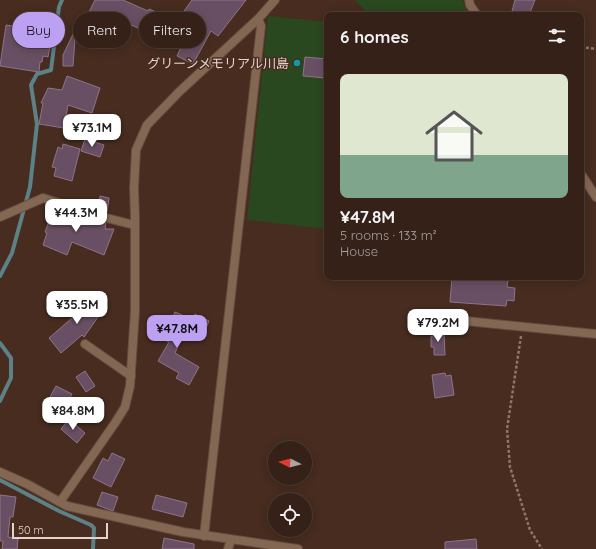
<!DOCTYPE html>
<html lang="en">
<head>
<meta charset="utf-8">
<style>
	:root { --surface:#352117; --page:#402e24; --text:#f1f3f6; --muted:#aaa3a1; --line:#4f3e36; --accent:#bca0f2 }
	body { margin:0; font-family:Quicksand,"Noto Sans JP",sans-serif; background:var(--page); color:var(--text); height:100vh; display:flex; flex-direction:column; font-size:15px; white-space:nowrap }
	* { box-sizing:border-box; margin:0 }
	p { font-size:13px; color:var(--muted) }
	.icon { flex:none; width:22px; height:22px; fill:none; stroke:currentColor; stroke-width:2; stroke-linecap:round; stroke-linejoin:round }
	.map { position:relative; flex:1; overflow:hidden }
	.details { position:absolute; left:324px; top:12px; width:260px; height:268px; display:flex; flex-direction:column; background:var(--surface); border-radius:8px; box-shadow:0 2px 10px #0003,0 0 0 1px var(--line) }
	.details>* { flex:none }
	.banner { position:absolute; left:12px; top:12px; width:252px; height:36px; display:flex; gap:8px }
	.needle { width:26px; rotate:276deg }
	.controls { position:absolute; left:268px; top:441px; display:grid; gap:8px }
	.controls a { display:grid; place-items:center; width:44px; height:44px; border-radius:50%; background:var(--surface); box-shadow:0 2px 10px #0003,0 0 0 1px var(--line); font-size:20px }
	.scale { position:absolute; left:12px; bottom:10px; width:96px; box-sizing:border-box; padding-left:4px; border:2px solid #e5d2ca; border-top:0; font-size:11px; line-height:14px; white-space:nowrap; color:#e5d2ca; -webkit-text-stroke:3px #472c1f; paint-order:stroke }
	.price { position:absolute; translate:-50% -34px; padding:0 9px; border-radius:8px; background:#fff; color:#222; font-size:13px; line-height:26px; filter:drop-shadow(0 1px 2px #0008) }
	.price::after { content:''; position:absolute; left:50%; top:24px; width:12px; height:9px; margin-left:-6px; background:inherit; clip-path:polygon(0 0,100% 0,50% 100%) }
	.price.current { background:var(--accent); color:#111 }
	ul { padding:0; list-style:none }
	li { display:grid; align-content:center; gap:8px; height:212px; padding:0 16px }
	li span { display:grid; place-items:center; height:124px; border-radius:8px; color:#555 }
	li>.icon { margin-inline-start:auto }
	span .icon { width:72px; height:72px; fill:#fffc; stroke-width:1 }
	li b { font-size:17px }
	h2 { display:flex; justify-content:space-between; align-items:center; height:48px; padding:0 16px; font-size:17px }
	.tag { padding:0 14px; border-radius:18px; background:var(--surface); box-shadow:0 2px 10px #0003,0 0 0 1px var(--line); font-size:14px; line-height:36px }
	.tag.current { background:var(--accent); color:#111 }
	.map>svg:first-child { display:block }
	.green { fill:#2a481f }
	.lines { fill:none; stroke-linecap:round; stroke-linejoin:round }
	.stream { stroke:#5c8186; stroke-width:4 }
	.building { fill:#694f63; stroke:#8f7389 }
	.lane-casing { stroke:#634a3e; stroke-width:10 }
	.street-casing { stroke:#634a3e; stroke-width:10 }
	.path { stroke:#8e766c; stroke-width:2.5; stroke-dasharray:3 2; stroke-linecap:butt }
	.lane { stroke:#846753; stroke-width:8 }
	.street { stroke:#846753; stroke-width:8 }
	.culture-dot { fill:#0f9aa8; stroke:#472c1f; stroke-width:1.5 }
	.labels { text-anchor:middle; stroke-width:3; stroke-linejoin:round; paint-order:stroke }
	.poi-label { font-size:13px; fill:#e5d2ca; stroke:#472c1f; text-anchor:end }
</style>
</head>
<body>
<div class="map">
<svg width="596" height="549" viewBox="0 0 596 549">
	<rect width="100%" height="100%" fill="#472c1f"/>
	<g class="green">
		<polygon points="355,0 462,0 469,15 369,15"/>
		<polygon points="268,16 327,22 327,229 247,220"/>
	</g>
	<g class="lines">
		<g class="stream">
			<polyline points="0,276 12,253 30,187 37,124 31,85 37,74 51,70 59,7 62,0"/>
			<polyline points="0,343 11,358 11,378 0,401"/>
			<polyline points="0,480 59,511 91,525 94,528 93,549"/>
		</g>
	</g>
	<g class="building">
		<polygon points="95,0 123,0 148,11 149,9 177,21 192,0 246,0 218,36 211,31 193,64 177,56 181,47 113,17 105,34 100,32 93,48 75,39 73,66 63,66 63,55 76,28 80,30"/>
		<polygon points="515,0 535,0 529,15 511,15"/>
		<polygon points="6,25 48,31 48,35 52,36 48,57 43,56 42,62 40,62 39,72 0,66"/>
		<polygon points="305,57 327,59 326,78 303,76"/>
		<polygon points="67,76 100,88 92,113 68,105 64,128 39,124 43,103 41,103 48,88 62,90"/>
		<polygon points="85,139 104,145 100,157 81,151"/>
		<polygon points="63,144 80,149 72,181 54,176 56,168 52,167 58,147 62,149"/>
		<polygon points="100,196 109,198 107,212 98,210"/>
		<polygon points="54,208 95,224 96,221 106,223 105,229 114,229 104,255 72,242 67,255 43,245 47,233 45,232"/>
		<polygon points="452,277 498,277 498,279 508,280 507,287 515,288 514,301 507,300 506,306 450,302"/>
		<polygon points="93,299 105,307 84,337 82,335 61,353 49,338 72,318 84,301 89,305"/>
		<polygon points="175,312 191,319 175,353 199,367 189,385 176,378 179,373 158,361 169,342 162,339 165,333 162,331 168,319 171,321"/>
		<polygon points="195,314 209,321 204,333 190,326"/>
		<polygon points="444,330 445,355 434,355 434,347 431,347 431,336 433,336 433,331"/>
		<polygon points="85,371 95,386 86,392 76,377"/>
		<polygon points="445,373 446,376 451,375 454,395 435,398 432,375"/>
		<polygon points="56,386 72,394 59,418 43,410"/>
		<polygon points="69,419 85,433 77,443 61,429"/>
		<polygon points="112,453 125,459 111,487 93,478 103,458 108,461"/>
		<polygon points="102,492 118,497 113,511 97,505"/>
		<polygon points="0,495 16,497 13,517 10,517 8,537 18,539 17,549 2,549 3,541 0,541"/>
		<polygon points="156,495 187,503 183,517 152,509"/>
		<polygon points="164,538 194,544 194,549 162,549"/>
		<polygon points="476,539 477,549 445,549 445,542"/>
	</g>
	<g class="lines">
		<defs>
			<g id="lane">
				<polyline points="466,321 596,334"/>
				<polyline points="85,344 131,376"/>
			</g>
			<g id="street">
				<polyline points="469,0 470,5 477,15"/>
				<polyline points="581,174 596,197"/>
				<polyline points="0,217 43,198 103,217 134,225"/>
				<polyline points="0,472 27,484 67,506 183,532 298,549"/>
				<polyline points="60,502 115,423 125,407 130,386 135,311 135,217 134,188 136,150 147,125 180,91 258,19 275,0"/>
				<polyline points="204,536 261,26 258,19"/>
				<polyline points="228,549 231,540"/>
			</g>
		</defs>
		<use href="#lane" class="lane-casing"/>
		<use href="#street" class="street-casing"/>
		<g class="path">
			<polyline points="581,47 596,49"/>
			<polyline points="521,336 507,429 510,467 530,530 542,549"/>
		</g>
		<use href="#lane" class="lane"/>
		<use href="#street" class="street"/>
	</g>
	<circle class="culture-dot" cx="297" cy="63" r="4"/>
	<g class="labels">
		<g class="poi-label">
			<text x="289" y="68">グリーンメモリアル川島</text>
		</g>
	</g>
</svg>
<div class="controls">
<a><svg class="needle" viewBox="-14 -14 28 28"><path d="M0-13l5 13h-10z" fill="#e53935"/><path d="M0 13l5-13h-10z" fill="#aaa3a1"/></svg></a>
<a><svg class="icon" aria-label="locate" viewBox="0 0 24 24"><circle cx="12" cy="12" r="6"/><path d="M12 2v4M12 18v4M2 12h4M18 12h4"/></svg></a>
</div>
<div class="scale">50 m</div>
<b class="price" style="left:92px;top:148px">¥73.1M</b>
<b class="price" style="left:76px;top:233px">¥44.3M</b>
<b class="price" style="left:77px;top:325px">¥35.5M</b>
<b class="price" style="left:438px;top:343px">¥79.2M</b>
<b class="price current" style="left:177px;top:349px">¥47.8M</b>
<b class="price" style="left:73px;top:431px">¥84.8M</b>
<div class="banner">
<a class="tag current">Buy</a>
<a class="tag">Rent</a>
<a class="tag">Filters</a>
</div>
<section class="details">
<h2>6 homes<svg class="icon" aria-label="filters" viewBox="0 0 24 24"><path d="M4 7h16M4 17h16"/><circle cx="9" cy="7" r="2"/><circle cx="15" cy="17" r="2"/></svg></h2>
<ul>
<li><span style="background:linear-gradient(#dfe7d0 65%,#7fa58c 0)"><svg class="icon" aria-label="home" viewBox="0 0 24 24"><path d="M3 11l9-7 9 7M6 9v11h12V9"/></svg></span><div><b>¥47.8M</b><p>5 rooms · 133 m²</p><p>House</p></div></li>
</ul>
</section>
</div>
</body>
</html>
